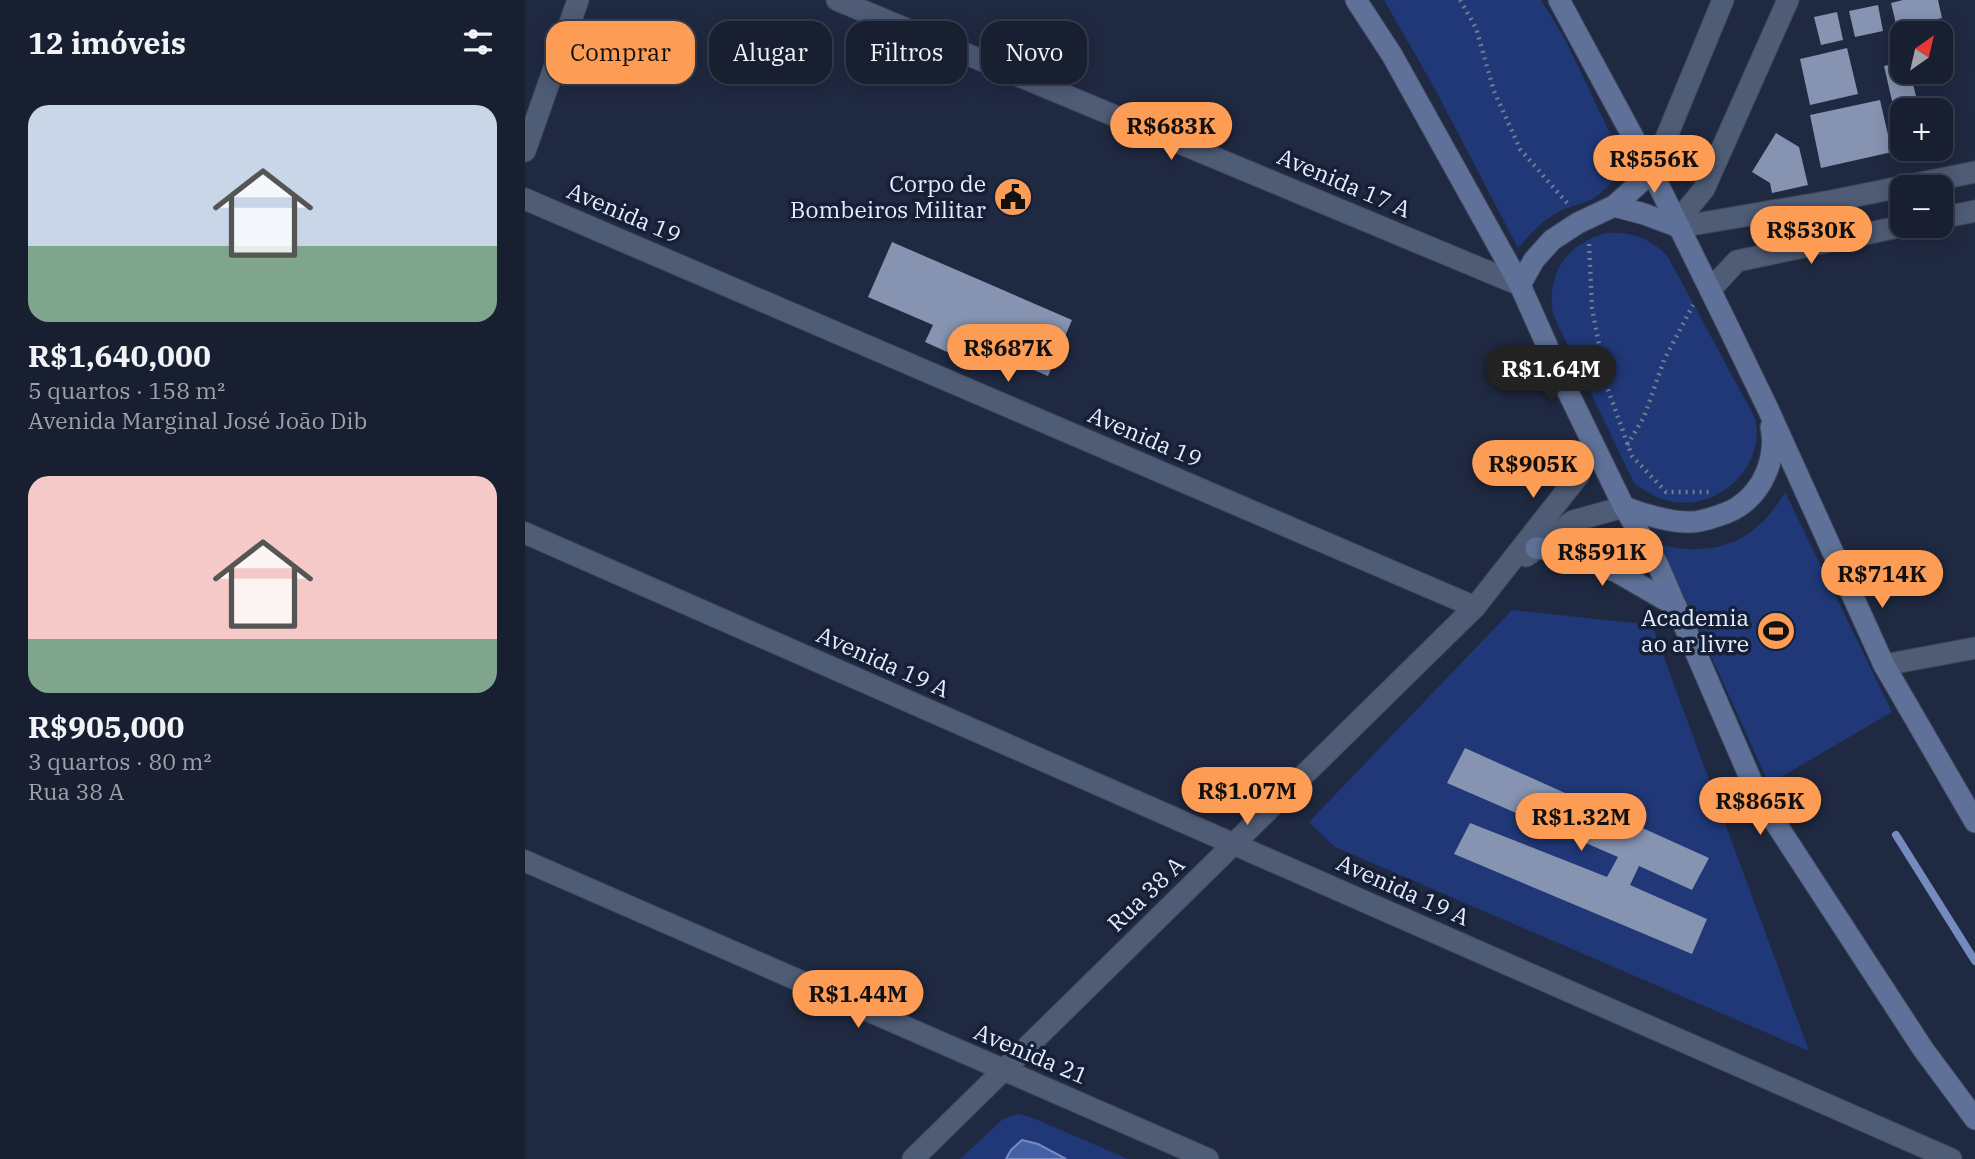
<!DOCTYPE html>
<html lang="pt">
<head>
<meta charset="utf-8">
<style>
	:root { --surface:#171f31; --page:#242c3d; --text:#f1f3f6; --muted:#9ea2ab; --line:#363d4d; --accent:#fd9c55 }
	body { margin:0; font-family:"IBM Plex Serif",serif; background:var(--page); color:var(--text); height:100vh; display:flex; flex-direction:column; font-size:26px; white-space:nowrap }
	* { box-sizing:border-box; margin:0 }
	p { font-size:23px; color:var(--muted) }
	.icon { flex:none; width:38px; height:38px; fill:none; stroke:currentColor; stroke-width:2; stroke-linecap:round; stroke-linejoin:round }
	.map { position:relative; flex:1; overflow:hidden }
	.sheet { display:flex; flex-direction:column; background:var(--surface); width:525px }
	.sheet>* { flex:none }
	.banner { position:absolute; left:21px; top:21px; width:665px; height:63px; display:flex; gap:14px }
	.needle { width:46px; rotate:34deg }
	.fabs { position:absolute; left:1365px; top:21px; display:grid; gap:14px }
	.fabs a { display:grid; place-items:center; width:63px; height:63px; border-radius:14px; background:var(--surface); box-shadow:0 4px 18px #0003,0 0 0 2px var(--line); font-size:35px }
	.price { position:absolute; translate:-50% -60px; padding:0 16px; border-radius:24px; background:var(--accent); color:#111; font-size:23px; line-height:46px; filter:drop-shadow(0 2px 4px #0008) }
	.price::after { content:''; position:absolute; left:50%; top:42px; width:21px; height:16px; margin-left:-10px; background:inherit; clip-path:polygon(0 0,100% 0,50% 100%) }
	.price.active { background:#222; color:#fff }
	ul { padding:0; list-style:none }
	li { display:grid; align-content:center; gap:14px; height:371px; padding:0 28px }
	li span { display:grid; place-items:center; height:217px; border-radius:21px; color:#555 }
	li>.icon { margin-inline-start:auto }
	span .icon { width:126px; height:126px; fill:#fffc; stroke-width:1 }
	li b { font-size:30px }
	h2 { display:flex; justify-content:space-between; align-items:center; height:84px; padding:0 28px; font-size:30px }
	.tag { padding:0 24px; border-radius:21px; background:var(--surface); box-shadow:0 4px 18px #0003,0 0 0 2px var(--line); font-size:24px; line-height:63px }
	.tag.active { background:var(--accent); color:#111 }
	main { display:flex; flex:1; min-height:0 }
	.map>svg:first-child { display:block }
	.green { fill:#203877 }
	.water { fill:#4461a5; stroke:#758bc0; stroke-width:2 }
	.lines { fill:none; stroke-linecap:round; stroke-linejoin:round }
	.stream { stroke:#758bc0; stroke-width:8 }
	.building { fill:#8693b1 }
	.minor-casing { stroke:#3d465b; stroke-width:23 }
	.tertiary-casing { stroke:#3d465b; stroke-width:23 }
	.secondary-casing { stroke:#3d465b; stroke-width:23 }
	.path { stroke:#717a8f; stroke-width:4.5; stroke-dasharray:2 5; stroke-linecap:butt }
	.minor { stroke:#4f5c76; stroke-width:21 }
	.tertiary { stroke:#4f5c76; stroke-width:21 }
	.secondary { stroke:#5f7198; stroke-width:21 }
	.labels { text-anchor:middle; stroke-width:7; stroke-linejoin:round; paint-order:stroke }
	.street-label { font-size:23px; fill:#e6eefe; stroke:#151f36 }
	.poi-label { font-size:23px; fill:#e6eefe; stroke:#151f36; text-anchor:end }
</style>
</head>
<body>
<main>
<section class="sheet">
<h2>12 imóveis<svg class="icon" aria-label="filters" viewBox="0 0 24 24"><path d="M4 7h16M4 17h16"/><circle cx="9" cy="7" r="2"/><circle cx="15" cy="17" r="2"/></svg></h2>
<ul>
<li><span style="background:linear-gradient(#c9d6e8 65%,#7fa58c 0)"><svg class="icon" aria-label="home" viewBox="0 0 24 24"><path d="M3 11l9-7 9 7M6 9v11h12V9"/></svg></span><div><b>R$1,640,000</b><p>5 quartos · 158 m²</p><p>Avenida Marginal José João Dib</p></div></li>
<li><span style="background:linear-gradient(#f6c9c9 75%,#7fa58c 0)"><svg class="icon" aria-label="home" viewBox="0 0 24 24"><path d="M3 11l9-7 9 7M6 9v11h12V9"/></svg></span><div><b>R$905,000</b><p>3 quartos · 80 m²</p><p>Rua 38 A</p></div></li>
</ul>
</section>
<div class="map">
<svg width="1450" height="1159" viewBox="0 0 1450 1159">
	<rect width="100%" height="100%" fill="#1f2941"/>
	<g class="green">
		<path d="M859 0H1016L1040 39 1099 163C1092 176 1079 193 1066 200 1056 204 1045 206 1035 211 1018 220 1005 234 993 248L910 89Z"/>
		<path d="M1081 233C1106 231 1127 239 1143 257L1230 418C1241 466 1195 509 1148 502 1133 499 1121 492 1109 483L1028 314C1021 273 1042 244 1081 233Z"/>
		<path d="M1260 492 1367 712 1244 784 1136 545C1191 558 1232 541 1260 492Z"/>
		<polygon points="987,610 1127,625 1284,1051 810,847 784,822"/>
		<polygon points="493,1114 508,1118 603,1159 435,1159 478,1119"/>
	</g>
	<polygon class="water" points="497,1140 513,1144 541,1159 481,1159 486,1150"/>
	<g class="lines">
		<polyline class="stream" points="1371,835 1450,961"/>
	</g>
	<g class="building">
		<polygon points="1378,0 1413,0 1417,18 1372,28 1366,3"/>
		<polygon points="1353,5 1358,31 1330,37 1324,11"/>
		<polygon points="1312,12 1318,40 1296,45 1289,17"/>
		<polygon points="1322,48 1333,94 1285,105 1275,59"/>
		<polygon points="1377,62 1377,72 1385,72 1391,96 1367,101 1359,66"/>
		<polygon points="1355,100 1367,152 1296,168 1285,115"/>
		<polygon points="1251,133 1274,147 1283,185 1247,193 1245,183 1227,172"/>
		<polygon points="367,242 547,320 523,376 438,340 431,356 400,342 408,325 343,297"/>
		<polygon points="940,748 1184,858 1167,890 1114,866 1105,885 1182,919 1167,954 929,854 945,823 1082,877 1093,857 922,783"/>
	</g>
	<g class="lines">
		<defs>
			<g id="minor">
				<polyline points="312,0 995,285"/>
				<polyline points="0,151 53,0"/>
				<polyline points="0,199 950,607"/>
				<polyline points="0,533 1426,1159"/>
				<polyline points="1001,556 1048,521 1099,507"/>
				<polyline points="1359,665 1450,648"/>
				<polyline points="0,861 683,1159"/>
				<polyline points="388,1159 950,607 1054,475 1067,441"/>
			</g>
			<g id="tertiary">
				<polyline points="1127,172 1198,0"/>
				<polyline points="1416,218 1450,211"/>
				<polyline points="1152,222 1179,189 1263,0"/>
				<polyline points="1154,227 1306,201 1450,172"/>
				<polyline points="1185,290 1212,261 1378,226"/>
			</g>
			<g id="secondary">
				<polyline points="831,0 867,55 995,285 1041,388 1099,507 1132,563 1233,796 1398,1049 1450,1119"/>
				<polyline points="1034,0 1127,172 1199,318 1243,409 1359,665 1450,822"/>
				<polyline points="1089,206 1119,214 1154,227"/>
				<polyline points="995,285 1009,260 1027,240 1053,223 1089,206 1127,172"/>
				<path d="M1099 507C1117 514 1147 523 1167 522 1172 522 1178 520 1183 519 1193 516 1204 513 1213 507 1239 490 1252 457 1246 427"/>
				<polyline points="1011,548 1044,552 1092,572 1151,606"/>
			</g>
		</defs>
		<use href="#minor" class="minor-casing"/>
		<use href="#tertiary" class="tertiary-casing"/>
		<use href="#secondary" class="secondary-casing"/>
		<g class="path">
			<polyline points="935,0 951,28 969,91 995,149 1042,203"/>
			<polyline points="1064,244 1067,308 1082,387 1107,456 1141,492 1186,492"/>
			<polyline points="1102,445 1119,417 1139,360 1168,305"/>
		</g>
		<use href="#minor" class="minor"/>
		<use href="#tertiary" class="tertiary"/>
		<use href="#secondary" class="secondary"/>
	</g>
	<defs>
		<symbol id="civic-disc" viewBox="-11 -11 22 22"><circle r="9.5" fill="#fd9c55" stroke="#151f36"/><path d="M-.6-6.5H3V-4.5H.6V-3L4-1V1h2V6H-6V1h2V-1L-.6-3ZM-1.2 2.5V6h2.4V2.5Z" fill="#111"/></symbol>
		<symbol id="stadium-disc" viewBox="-11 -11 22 22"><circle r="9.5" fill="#fd9c55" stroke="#151f36"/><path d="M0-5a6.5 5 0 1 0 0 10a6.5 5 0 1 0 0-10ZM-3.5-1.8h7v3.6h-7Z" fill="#111"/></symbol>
	</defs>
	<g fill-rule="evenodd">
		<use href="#civic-disc" x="466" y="175" width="44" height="44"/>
		<use href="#stadium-disc" x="1229" y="609" width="44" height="44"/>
	</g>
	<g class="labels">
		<g class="street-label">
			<text transform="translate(819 183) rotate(23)" y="8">Avenida 17 A</text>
			<text transform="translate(99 213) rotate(23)" y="8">Avenida 19</text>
			<text transform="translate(620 437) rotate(23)" y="8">Avenida 19</text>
			<text transform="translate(358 662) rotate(24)" y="8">Avenida 19 A</text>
			<text transform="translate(878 890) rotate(24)" y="8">Avenida 19 A</text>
			<text transform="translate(621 894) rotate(-44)" y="8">Rua 38 A</text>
			<text transform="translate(506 1054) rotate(23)" y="8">Avenida 21</text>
		</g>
		<g class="poi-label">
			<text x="461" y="192">Corpo de<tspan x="461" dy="26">Bombeiros Militar</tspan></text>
			<text x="1224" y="626">Academia<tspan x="1224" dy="26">ao ar livre</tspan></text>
		</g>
	</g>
</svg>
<div class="fabs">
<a><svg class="needle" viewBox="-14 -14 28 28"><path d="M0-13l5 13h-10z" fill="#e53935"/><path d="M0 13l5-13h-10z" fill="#9ea2ab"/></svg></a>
<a>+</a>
<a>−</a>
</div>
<b class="price" style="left:646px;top:162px">R$683K</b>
<b class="price" style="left:1129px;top:195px">R$556K</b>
<b class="price" style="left:1286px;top:266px">R$530K</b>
<b class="price" style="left:483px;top:384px">R$687K</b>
<b class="price active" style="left:1026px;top:405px">R$1.64M</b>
<b class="price" style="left:1008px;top:500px">R$905K</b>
<b class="price" style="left:1077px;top:588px">R$591K</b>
<b class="price" style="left:1357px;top:610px">R$714K</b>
<b class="price" style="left:722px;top:827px">R$1.07M</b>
<b class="price" style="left:1235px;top:837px">R$865K</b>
<b class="price" style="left:1056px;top:853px">R$1.32M</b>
<b class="price" style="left:333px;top:1030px">R$1.44M</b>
<div class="banner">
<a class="tag active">Comprar</a>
<a class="tag">Alugar</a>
<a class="tag">Filtros</a>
<a class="tag">Novo</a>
</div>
</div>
</main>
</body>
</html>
